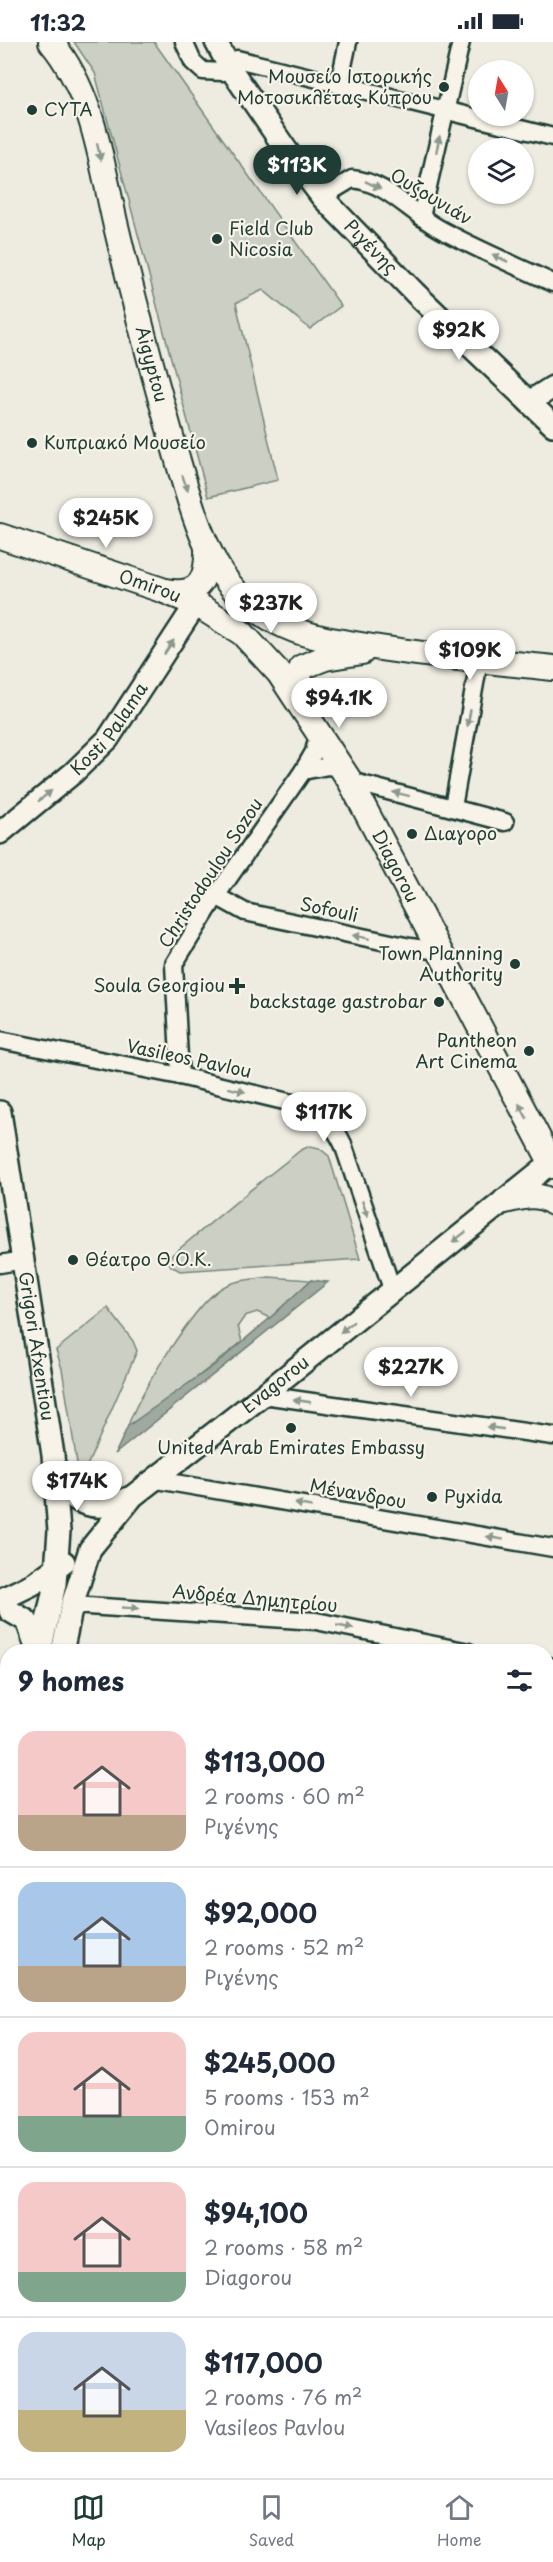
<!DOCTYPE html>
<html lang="en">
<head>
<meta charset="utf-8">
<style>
	:root { --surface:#fff; --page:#f2f2f3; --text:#1f2937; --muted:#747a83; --line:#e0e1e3; --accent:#1f3d34 }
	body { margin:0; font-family:"Playpen Sans",sans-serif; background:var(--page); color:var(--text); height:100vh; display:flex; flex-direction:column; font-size:22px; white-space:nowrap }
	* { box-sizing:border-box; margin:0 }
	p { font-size:20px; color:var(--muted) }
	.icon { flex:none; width:33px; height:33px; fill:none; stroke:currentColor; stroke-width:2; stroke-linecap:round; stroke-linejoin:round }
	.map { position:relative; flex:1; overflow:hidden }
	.drawer { position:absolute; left:0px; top:1602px; width:554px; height:834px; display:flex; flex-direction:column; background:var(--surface); border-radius:24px 24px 0 0; box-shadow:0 2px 4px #0004 }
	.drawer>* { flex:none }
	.needle { width:39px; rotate:349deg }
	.buttons { position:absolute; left:468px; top:18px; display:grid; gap:12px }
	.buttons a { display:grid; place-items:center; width:66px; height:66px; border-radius:50%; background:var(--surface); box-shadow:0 2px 4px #0004; font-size:30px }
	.price { position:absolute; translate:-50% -51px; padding:0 14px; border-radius:21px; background:#fff; color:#222; font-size:20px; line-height:39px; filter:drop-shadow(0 2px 3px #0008) }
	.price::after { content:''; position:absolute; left:50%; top:36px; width:18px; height:14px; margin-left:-9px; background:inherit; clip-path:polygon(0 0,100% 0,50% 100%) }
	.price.selected { background:var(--accent); color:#fff }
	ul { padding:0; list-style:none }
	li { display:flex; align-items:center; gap:18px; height:150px; padding:0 18px }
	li+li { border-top:2px solid var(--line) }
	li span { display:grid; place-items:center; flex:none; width:168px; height:120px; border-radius:18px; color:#555 }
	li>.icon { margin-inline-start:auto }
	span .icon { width:72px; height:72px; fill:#fffc; stroke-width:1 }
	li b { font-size:26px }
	h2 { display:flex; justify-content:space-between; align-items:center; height:72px; padding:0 18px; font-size:26px }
	.status { display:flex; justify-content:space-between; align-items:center; height:42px; padding:0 30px; background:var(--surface); direction:ltr }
	.status svg { height:16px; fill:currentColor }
	.tabs { display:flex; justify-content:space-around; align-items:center; height:84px; border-top:2px solid var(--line); background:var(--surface); font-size:16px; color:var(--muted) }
	.tabs a { display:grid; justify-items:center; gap:3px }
	.tabs .selected { color:var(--accent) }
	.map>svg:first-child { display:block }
	.green { fill:#cccfc4; stroke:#76867c; stroke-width:1.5 }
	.water { fill:#9fa99f; stroke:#6c7e74; stroke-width:1.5 }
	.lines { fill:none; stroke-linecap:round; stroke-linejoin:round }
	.minor-casing { stroke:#1f3d34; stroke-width:21 }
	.tertiary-casing { stroke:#1f3d34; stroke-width:26 }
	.secondary-casing { stroke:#1f3d34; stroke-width:28 }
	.primary-casing { stroke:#1f3d34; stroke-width:30 }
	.minor { stroke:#f7f3e8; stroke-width:16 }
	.tertiary { stroke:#f7f3e8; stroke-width:21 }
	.secondary { stroke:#f7f3e8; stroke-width:24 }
	.primary { stroke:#f7f3e8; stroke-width:26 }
	.oneway { fill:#8b988e }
	.poi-dot { fill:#1f3d34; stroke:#f7f3e8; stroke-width:2 }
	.labels { text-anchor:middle; stroke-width:4.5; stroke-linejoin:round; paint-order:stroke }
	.poi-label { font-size:18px; fill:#1f3d34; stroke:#f7f3e8; text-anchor:start }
	.street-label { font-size:18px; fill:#1f3d34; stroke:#f7f3e8 }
</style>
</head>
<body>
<div class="status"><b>11:32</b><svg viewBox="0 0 49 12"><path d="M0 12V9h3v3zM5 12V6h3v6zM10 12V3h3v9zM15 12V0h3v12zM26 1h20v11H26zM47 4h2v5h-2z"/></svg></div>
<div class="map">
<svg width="553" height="2436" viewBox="0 0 553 2436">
	<rect width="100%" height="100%" fill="#eeece1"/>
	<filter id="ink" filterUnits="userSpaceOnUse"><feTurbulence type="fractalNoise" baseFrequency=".0167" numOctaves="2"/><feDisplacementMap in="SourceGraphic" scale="12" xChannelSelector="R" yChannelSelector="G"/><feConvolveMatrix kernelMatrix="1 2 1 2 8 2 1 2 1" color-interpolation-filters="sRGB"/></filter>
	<g filter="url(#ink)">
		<g class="green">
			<polygon points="74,0 154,0 341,264 310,287 263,248 236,261 278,438 208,455 95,31"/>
			<polygon points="310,1104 319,1106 329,1114 360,1217 180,1229 171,1224 167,1217 264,1137 301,1108"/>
			<path d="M269 1235 311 1238 270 1276 257 1270 245 1274 238 1284 242 1300 173 1354 128 1384C137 1354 194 1264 220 1247 234 1237 253 1238 269 1235Z"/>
			<polygon points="108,1266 133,1299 137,1309 80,1440 62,1327 56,1308"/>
		</g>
		<polygon class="water" points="311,1238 328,1240 115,1412 128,1384 216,1322 270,1276"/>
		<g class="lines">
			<defs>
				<g id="minor">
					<polyline points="184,0 193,20 203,29 222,30 230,26"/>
					<polyline points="226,20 237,17 553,95"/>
					<polyline points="339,43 348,0"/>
					<path d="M322 155 352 137C387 140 410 171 440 187 476 207 515 223 553 241"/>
					<polyline points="421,175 461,0"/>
					<polyline points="303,729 328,724 342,727"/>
					<polyline points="350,739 505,780"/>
					<polyline points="453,765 479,619"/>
					<polyline points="216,854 245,870 410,905 439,909"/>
					<path d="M0 998 180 1034 309 1065C325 1073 335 1085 343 1102L392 1247"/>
					<polyline points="180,1034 174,922 216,854 303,729 314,710 318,693"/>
					<polyline points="0,1222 24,1218"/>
					<polyline points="263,1353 553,1394"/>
					<polyline points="157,1438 553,1506"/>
					<polyline points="72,1563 316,1579 469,1610"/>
					<polyline points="546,1624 553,1625"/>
					<polyline points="0,1907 8,1907"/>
					<polyline points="546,2002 553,2002"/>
					<polyline points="546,2120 553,2120"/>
					<polyline points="428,2428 428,2436"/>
				</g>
				<g id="tertiary">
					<path id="s1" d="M216 0 230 26 287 109 322 155 415 251 553 383"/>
					<polyline points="529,360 553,345"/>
					<path id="s2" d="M0 791 73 731 108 697 196 562"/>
					<path id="s3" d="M0 1070 53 1413 59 1489 55 1542 40 1610"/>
					<path d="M57 1428C68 1465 97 1472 129 1456"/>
					<polyline points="0,1558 33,1542 64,1520"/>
					<polyline points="10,1569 27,1579 38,1610"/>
					<path id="s4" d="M62 1610 72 1563 90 1507 133 1454 263 1353 553 1119"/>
				</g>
				<g id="secondary">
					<path id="s5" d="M51 0C93 50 101 119 115 180 132 252 151 323 171 394 183 436 198 496 222 532 237 555 261 573 285 584 309 595 335 599 361 603 425 614 489 619 553 626"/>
					<path id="s6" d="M0 494 162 548 196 562 242 591 279 631 350 739 553 1124"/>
					<path d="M165 549C202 556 208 534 207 504"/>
					<polyline points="303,662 298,639 302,625 325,616 362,610"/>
					<path d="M505 1159C522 1155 538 1150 553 1161"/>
					<polyline points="66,2436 67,2428"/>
					<polyline points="88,2436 89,2428"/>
				</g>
				<g id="primary">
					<polyline points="0,2296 8,2296"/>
					<polyline points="546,2314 553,2315"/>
					<polyline points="0,2316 8,2316"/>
				</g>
			</defs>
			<use href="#minor" class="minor-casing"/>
			<use href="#tertiary" class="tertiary-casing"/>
			<use href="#secondary" class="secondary-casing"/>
			<use href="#primary" class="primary-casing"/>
			<use href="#minor" class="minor"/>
			<use href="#tertiary" class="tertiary"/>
			<use href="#secondary" class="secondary"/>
			<use href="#primary" class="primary"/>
		</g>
		<defs><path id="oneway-solid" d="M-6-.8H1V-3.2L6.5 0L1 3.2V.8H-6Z" transform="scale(1.5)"/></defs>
		<g class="oneway">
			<use href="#oneway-solid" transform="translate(438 102) rotate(-78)"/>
			<use href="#oneway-solid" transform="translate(99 110) rotate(77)"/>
			<use href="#oneway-solid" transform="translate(373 143) rotate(26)"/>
			<use href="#oneway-solid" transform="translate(500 216) rotate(-154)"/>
			<use href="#oneway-solid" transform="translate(185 441) rotate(71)"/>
			<use href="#oneway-solid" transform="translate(169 605) rotate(-56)"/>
			<use href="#oneway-solid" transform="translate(469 676) rotate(100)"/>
			<use href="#oneway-solid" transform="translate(401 752) rotate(-166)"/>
			<use href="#oneway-solid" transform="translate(45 754) rotate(-39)"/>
			<use href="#oneway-solid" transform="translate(361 895) rotate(-168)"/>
			<use href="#oneway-solid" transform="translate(237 1048) rotate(14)"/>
			<use href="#oneway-solid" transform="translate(523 1069) rotate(-119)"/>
			<use href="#oneway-solid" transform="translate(365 1167) rotate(71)"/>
			<use href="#oneway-solid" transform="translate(459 1195) rotate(142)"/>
			<use href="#oneway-solid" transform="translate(347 1285) rotate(141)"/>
			<use href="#oneway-solid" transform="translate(302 1359) rotate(-172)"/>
			<use href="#oneway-solid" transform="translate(495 1386) rotate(-172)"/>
			<use href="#oneway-solid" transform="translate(303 1463) rotate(-170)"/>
			<use href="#oneway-solid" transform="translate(495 1496) rotate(-170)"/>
			<use href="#oneway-solid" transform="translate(130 1566) rotate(3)"/>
			<use href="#oneway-solid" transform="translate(345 1585) rotate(11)"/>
		</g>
	</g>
	<g class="poi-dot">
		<circle cx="444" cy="45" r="6"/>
		<circle cx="32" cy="68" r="6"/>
		<circle cx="217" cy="197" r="6"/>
		<circle cx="32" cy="401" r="6"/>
		<circle cx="412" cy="792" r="6"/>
		<circle cx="515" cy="922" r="6"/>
		<path d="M234 935h6v6h6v6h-6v6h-6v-6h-6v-6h6z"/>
		<circle cx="439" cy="960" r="6"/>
		<circle cx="529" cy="1009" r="6"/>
		<circle cx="73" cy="1218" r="6"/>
		<circle cx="291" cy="1386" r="6"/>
		<circle cx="432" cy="1455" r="6"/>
	</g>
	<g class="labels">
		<g class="poi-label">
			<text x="432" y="41" text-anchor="end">Μουσείο Ιστορικής<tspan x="432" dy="21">Μοτοσικλέτας Κύπρου</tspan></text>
			<text x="44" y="74">CYTA</text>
			<text x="229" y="193">Field Club<tspan x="229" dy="21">Nicosia</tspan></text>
			<text x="44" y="407">Κυπριακό Μουσείο</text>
			<text x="424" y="798">Διαγορο</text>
			<text x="503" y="918" text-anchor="end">Town Planning<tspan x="503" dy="21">Authority</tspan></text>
			<text x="225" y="950" text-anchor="end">Soula Georgiou</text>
			<text x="427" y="966" text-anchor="end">backstage gastrobar</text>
			<text x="517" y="1005" text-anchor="end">Pantheon<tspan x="517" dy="21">Art Cinema</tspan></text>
			<text x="85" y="1224">Θέατρο Θ.Ο.Κ.</text>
			<text x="291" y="1412" text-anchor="middle">United Arab Emirates Embassy</text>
			<text x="444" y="1461">Pyxida</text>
		</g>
		<g class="street-label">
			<text transform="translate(431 155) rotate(31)" y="6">Ουζουνιάν</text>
			<text dy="6" stroke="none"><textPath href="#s1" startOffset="258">Ριγένης</textPath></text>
			<text dy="6" stroke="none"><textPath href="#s5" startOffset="340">Aigyptou</textPath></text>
			<text dy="6" stroke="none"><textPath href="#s6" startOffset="158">Omirou</textPath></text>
			<text dy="6" stroke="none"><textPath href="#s2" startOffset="152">Kosti Palama</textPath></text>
			<text dy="6" stroke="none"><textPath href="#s6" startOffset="542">Diagorou</textPath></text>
			<text transform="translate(211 831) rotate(-57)" y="6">Christodoulou Sozou</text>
			<text transform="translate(329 868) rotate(12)" y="6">Sofouli</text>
			<text transform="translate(189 1017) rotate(12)" y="6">Vasileos Pavlou</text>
			<text dy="6" stroke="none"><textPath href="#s3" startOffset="237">Grigori Afxentiou</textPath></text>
			<text dy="6" stroke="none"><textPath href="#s4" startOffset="356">Evagorou</textPath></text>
			<text transform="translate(358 1452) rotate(10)" y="6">Μένανδρου</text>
			<text transform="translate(255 1557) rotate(5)" y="6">Ανδρέα Δημητρίου</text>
		</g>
	</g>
</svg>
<div class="buttons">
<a><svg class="needle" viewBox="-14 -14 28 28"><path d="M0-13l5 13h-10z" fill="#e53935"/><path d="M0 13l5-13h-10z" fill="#747a83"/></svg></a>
<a><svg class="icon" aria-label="layers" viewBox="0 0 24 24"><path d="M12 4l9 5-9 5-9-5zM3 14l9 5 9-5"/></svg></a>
</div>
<b class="price selected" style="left:297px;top:154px">$113K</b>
<b class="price" style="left:459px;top:319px">$92K</b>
<b class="price" style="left:106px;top:507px">$245K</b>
<b class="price" style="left:271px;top:592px">$237K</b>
<b class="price" style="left:470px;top:639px">$109K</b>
<b class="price" style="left:339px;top:687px">$94.1K</b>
<b class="price" style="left:324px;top:1101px">$117K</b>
<b class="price" style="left:411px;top:1356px">$227K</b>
<b class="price" style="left:77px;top:1470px">$174K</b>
<section class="drawer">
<h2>9 homes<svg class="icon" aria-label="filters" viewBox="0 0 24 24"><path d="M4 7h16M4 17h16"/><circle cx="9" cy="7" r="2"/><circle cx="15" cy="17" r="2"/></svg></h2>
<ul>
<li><span style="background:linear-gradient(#f6c9c9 70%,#b9a48a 0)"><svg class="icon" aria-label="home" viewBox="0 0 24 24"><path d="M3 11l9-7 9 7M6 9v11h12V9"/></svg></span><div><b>$113,000</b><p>2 rooms · 60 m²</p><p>Ριγένης</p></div></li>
<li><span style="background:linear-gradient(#a9c7e8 70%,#b9a48a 0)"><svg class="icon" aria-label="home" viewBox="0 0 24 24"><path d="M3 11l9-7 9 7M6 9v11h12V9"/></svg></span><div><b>$92,000</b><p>2 rooms · 52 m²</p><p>Ριγένης</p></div></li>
<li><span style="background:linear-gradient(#f6c9c9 70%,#7fa58c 0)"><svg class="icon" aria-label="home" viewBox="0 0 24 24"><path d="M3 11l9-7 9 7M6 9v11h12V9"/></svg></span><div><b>$245,000</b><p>5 rooms · 153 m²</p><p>Omirou</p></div></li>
<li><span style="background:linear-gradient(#f6c9c9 75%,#7fa58c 0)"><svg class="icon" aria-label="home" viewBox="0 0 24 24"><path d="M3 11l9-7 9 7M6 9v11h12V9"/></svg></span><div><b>$94,100</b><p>2 rooms · 58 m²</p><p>Diagorou</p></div></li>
<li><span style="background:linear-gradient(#c9d6e8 65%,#c2b280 0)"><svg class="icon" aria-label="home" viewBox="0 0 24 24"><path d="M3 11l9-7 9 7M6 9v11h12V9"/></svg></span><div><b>$117,000</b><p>2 rooms · 76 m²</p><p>Vasileos Pavlou</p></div></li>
</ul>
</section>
</div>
<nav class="tabs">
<a class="selected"><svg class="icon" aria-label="map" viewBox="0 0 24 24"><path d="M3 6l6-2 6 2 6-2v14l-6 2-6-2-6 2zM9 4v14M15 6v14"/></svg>Map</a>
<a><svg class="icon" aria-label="saved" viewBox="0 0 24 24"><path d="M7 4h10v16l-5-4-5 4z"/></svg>Saved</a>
<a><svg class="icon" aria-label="home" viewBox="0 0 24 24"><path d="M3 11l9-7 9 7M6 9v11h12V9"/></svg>Home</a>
</nav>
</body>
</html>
